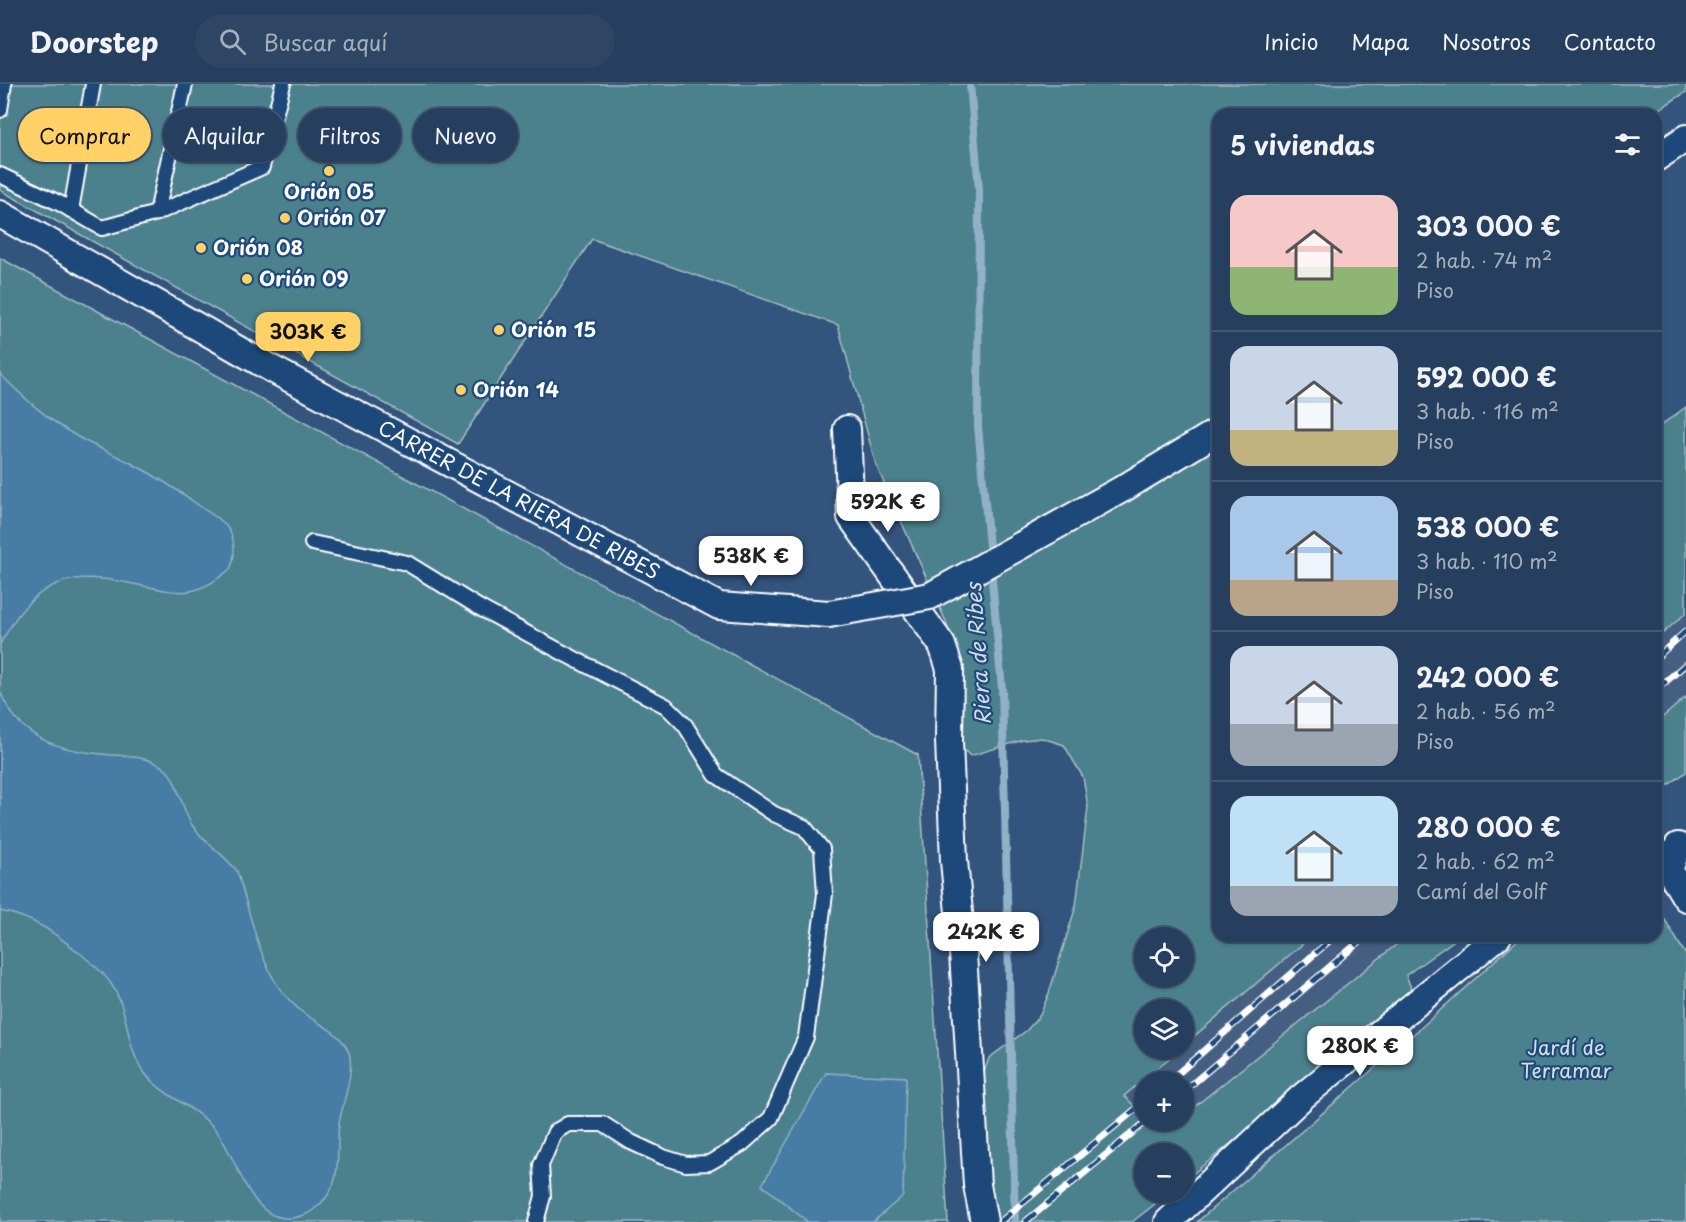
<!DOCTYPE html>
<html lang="es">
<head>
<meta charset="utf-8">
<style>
	:root { --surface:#263f5e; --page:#2e4664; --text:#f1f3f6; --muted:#a4afbc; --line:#425873; --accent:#ffd166 }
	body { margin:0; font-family:"Playpen Sans",sans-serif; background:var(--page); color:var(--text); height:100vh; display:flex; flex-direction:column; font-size:22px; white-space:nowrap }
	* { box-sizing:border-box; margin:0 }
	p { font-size:20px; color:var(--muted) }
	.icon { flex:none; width:33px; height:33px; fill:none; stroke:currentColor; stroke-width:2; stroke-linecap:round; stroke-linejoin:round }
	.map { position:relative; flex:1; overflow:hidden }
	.panel { position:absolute; left:1212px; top:24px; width:450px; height:834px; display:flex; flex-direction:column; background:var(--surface); border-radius:18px; box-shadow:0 2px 4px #0004,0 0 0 2px var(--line) }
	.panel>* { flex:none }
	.guide { position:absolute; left:18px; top:24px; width:570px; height:54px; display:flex; gap:12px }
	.controls { position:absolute; left:1134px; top:843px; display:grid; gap:12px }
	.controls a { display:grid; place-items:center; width:60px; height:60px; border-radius:50%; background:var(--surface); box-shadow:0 2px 4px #0004,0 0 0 2px var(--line); font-size:30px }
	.price { position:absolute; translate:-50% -51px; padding:0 14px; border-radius:12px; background:#fff; color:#222; font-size:20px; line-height:39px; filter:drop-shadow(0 2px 3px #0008) }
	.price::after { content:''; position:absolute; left:50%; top:36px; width:18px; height:14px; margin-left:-9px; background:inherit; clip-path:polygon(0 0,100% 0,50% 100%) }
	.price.current { background:var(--accent); color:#111 }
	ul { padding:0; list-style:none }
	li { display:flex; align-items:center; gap:18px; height:150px; padding:0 18px }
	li+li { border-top:2px solid var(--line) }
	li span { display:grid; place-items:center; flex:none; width:168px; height:120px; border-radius:18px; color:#555 }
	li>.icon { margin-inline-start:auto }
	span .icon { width:72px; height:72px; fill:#fffc; stroke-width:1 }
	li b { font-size:26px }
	h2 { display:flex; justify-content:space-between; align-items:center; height:72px; padding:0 18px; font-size:26px }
	.pill { padding:0 21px; border-radius:27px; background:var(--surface); box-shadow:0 2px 4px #0004,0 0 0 2px var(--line); font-size:21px; line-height:54px }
	.pill.current { background:var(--accent); color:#111 }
	header { display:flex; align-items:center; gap:36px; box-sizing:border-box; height:84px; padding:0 30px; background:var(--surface); border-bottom:2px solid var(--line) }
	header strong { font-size:28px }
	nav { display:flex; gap:33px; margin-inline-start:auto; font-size:21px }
	.search { width:420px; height:54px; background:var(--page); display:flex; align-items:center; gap:15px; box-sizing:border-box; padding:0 21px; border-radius:33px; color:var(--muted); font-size:22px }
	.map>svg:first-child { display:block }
	.built { fill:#455e82 }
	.green { fill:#4b808d; stroke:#a5c0c6; stroke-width:1.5; fill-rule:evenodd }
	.water { fill:#477da4; stroke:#91b1c8; stroke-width:1.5 }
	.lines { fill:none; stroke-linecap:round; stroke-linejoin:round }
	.stream { stroke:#91b1c8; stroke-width:8 }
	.service-casing { stroke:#fff; stroke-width:18 }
	.minor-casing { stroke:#fff; stroke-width:30 }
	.service { stroke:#1f4a7a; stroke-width:14 }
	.minor { stroke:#1f4a7a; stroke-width:26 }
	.rail-casing { stroke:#fff; stroke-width:7 }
	.rail { stroke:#1f4a7a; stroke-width:4.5; stroke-dasharray:14; stroke-linecap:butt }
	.minor-bridge-casing { stroke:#fff; stroke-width:30; stroke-linecap:butt }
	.minor-bridge { stroke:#1f4a7a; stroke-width:26 }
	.poi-dot { fill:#ffd166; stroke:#1f4a7a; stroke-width:2 }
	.labels { text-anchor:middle; stroke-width:4.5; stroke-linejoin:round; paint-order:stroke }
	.poi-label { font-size:20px; font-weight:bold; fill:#fff; stroke:#1f4a7a; text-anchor:start }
	.street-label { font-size:20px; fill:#fff; stroke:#1f4a7a }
	.park-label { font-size:20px; fill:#d2dfe2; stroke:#1f4a7a }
	.water-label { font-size:21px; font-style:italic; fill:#d1dee8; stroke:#1f4a7a }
</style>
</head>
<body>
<header>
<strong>Doorstep</strong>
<div class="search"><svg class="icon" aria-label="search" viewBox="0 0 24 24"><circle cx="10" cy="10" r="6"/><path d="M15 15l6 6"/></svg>Buscar aquí</div>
<nav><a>Inicio</a><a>Mapa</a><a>Nosotros</a><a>Contacto</a></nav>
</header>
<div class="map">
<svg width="1686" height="1138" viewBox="0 0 1686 1138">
	<rect width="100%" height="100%" fill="#33547d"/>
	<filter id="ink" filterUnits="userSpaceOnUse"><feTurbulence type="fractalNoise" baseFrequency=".0167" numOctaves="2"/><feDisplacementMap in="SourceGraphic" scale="12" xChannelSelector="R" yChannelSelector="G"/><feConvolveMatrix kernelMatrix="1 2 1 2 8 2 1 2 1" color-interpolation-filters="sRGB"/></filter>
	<g filter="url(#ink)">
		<g class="built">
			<polygon points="1686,529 1686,613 1656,639 1656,555"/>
			<polygon points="1312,852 1407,852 1184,1031 1184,998 1144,998 1144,1031 1124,1012 1180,965 1184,964 1184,961"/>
			<polygon points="1150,1037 1177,1037 1162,1048"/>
		</g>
		<g class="green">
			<path d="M0 0H1686V8L1652 30H1218V852H1312L1184 961V926H1144V964L1180 965 1124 1012 1144 1031V1036L1150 1037 1162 1048 1177 1037 1184 1036V1031L1407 852H1460L1406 891 1414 912 1184 1097V1070H1144V1108L1169 1109 1132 1138H992L983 992 989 974 1027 946 1040 931 1049 909 1076 822 1088 723 1083 693 1064 661 1042 654 1023 656 970 672 954 656 953 606 947 540 876 381 838 241 592 155 458 360 0 106ZM1144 854H1184V892H1144Z"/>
			<polygon points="0,174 918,671 948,1138 0,1138"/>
			<polygon points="1686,323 1686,529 1656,555 1656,345"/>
			<polygon points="1686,613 1686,688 1656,710 1656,639"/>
			<polygon points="1656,821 1686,871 1686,1138 1197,1138 1424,941 1522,852 1656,852"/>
		</g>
		<g class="water">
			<path d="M0 290C24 314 48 336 78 353 95 363 114 370 131 379 156 392 178 406 201 423 210 430 222 435 229 446 235 457 236 473 230 485 220 494 204 505 190 507 177 509 163 506 149 503 107 495 68 483 32 516 18 528 9 545 0 560Z"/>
			<path d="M0 607C20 658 62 667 112 671 130 672 149 673 164 684 178 694 181 725 192 741 204 759 224 770 237 787 249 823 258 875 280 905 286 913 294 921 302 928 318 940 342 948 349 969 355 987 342 1021 339 1040 338 1048 338 1055 338 1063 338 1089 336 1110 313 1126 307 1131 299 1133 292 1134 247 1138 238 1071 214 1044 193 1020 159 1012 141 984 125 958 129 925 111 900 104 888 92 880 82 871 56 850 34 833 0 827Z"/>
			<polygon points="826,989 906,993 903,1112 873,1138 808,1138 762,1101"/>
		</g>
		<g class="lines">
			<polyline class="stream" points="970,0 979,106 978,342 1002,605 1015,1138"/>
			<defs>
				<g id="service">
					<polyline points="0,26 4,0"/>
					<polyline points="0,91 59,119 102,144 157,129 262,83 283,0"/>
					<polyline points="71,126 93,0"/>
					<polyline points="157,129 185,0"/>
					<polyline points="312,459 407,479 480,524 567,571 666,622 685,641 716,691 774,730 804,743 822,765 825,810 806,953 771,1034 742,1060 709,1079 686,1080 663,1073 631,1058 603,1040 568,1040 555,1048 541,1081 543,1112 536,1138"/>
				</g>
				<g id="minor">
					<polyline points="1656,74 1686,54"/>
					<polyline points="0,130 272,285 719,522 829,530"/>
					<polyline points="847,345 851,433 942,561 950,585 949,657 954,777 963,869 977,1101 984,1138"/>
					<polyline points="1124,404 1218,347"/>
					<polyline points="1678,762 1669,786 1686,814"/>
					<polyline points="1168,1138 1302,1013 1498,852"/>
				</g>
			</defs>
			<use href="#service" class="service-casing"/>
			<use href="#minor" class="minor-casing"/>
			<use href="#service" class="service"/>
			<use href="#minor" class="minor"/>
			<defs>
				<g id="rail">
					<polyline points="1656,574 1686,547"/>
					<polyline points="1656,606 1686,580"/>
					<polyline points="1168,998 1335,852"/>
					<polyline points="1184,1007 1366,852"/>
					<polyline points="1000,1138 1144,1018"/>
					<polyline points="1025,1138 1148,1036"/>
				</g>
			</defs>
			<use href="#rail" class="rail-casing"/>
			<use href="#rail" class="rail"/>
			<defs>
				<polyline id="minor-bridge" points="829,530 930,512 1124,404"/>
			</defs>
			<use href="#minor-bridge" class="minor-bridge-casing"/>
			<use href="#minor-bridge" class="minor-bridge"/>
		</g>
	</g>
	<g class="poi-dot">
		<circle cx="329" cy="87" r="6"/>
		<circle cx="285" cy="134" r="6"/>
		<circle cx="201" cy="164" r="6"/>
		<circle cx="247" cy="195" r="6"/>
		<circle cx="499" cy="246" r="6"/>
		<circle cx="461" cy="306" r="6"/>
	</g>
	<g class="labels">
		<g class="poi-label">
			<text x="329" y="115" text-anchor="middle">Orión 05</text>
			<text x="297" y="141">Orión 07</text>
			<text x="213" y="171">Orión 08</text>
			<text x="259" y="202">Orión 09</text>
			<text x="511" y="253">Orión 15</text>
			<text x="473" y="313">Orión 14</text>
		</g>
		<g class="street-label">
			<text transform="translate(519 416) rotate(28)" y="7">CARRER DE LA RIERA DE RIBES</text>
		</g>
		<g class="park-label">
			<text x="1566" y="971">Jardí de<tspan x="1566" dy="23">Terramar</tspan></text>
		</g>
		<g class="water-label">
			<text transform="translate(979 570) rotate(-94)" y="7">Riera de Ribes</text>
		</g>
	</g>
</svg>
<div class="controls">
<a><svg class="icon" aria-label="locate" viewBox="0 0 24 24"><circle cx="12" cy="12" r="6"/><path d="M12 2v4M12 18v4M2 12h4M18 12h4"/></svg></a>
<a><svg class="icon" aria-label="layers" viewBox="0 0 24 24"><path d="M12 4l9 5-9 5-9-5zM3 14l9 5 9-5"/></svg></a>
<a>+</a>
<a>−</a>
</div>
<b class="price current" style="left:308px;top:279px">303K €</b>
<b class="price" style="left:888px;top:449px">592K €</b>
<b class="price" style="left:751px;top:503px">538K €</b>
<b class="price" style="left:986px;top:879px">242K €</b>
<b class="price" style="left:1360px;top:993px">280K €</b>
<div class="guide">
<a class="pill current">Comprar</a>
<a class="pill">Alquilar</a>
<a class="pill">Filtros</a>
<a class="pill">Nuevo</a>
</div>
<section class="panel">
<h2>5 viviendas<svg class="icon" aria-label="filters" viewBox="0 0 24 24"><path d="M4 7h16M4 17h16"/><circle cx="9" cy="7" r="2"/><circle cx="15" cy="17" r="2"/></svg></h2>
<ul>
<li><span style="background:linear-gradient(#f6c9c9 60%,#8fb573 0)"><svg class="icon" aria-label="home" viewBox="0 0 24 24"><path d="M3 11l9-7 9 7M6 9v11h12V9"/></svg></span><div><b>303 000 €</b><p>2 hab. · 74 m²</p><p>Piso</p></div></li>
<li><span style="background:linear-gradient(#c9d6e8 70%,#c2b280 0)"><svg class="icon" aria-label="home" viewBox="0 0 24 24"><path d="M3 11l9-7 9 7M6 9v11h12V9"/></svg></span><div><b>592 000 €</b><p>3 hab. · 116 m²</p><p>Piso</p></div></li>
<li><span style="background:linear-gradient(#a9c7e8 70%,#b9a48a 0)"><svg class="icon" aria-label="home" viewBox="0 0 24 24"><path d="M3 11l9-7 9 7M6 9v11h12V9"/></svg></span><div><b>538 000 €</b><p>3 hab. · 110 m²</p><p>Piso</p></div></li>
<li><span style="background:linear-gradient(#c9d6e8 65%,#9aa5b1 0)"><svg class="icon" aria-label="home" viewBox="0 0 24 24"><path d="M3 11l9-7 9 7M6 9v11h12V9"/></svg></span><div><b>242 000 €</b><p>2 hab. · 56 m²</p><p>Piso</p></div></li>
<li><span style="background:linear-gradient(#bfe0f5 75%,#9aa5b1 0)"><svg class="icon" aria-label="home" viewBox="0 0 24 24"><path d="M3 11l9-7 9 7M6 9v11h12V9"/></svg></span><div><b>280 000 €</b><p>2 hab. · 62 m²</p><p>Camí del Golf</p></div></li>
</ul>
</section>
</div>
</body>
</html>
